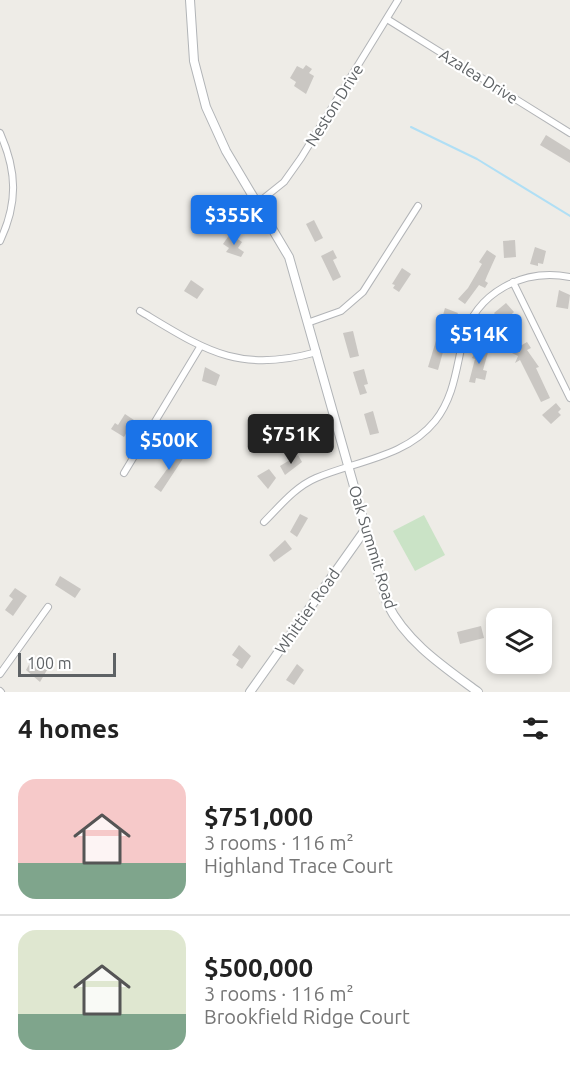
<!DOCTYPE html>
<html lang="en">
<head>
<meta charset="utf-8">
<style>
	:root { --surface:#fff; --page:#f6f6f6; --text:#222; --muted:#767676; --line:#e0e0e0; --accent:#1a73e8 }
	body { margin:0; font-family:Ubuntu,sans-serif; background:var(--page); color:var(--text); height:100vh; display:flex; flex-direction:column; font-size:22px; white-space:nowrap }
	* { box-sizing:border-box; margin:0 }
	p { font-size:20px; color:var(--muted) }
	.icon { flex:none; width:33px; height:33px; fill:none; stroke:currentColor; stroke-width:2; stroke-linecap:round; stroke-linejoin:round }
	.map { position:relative; height:692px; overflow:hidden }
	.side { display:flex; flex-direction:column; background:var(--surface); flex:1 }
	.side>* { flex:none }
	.controls { position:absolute; left:486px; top:608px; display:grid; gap:12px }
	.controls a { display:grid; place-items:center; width:66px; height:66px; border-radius:12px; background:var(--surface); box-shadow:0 3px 9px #0003; font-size:30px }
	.scale { position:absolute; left:18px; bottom:15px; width:98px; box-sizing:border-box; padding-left:6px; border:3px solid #5e6265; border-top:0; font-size:16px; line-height:21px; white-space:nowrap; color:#5e6265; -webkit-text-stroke:4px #fff; paint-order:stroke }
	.price { position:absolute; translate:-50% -51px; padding:0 14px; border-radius:6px; background:var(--accent); color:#fff; font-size:20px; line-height:39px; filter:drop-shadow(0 2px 3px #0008) }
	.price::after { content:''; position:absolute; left:50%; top:36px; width:18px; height:14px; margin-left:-9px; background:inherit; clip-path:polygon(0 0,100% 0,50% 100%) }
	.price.selected { background:#222; color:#fff }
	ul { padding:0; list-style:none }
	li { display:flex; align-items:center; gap:18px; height:150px; padding:0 18px }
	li+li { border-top:2px solid var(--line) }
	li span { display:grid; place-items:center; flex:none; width:168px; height:120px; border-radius:18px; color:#555 }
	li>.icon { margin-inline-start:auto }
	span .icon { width:72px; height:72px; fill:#fffc; stroke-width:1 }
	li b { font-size:26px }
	h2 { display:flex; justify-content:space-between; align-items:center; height:72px; padding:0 18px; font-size:26px }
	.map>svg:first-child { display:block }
	.green { fill:#cae3c6 }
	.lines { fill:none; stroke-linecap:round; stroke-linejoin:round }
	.stream { stroke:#b0dff5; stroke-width:2 }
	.building { fill:#cac7c3 }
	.street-casing { stroke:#b2b4b7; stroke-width:8 }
	.secondary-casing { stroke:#b1b4b7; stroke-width:10 }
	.street { stroke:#fff; stroke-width:6 }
	.secondary { stroke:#fff; stroke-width:8 }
	.labels { text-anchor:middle; stroke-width:4.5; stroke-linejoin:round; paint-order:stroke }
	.street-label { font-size:16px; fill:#5e6265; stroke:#fff }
</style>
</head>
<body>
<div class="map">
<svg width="570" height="692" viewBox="0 0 570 692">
	<rect width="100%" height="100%" fill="#eeece7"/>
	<polygon class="green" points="424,515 445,555 415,571 393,531"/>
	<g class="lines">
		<polyline class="stream" points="411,127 477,159 570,216"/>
	</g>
	<g class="building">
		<polygon points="306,65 312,69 309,73 314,76 306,94 294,86 296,82 290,78 297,66 303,69"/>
		<polygon points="546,135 570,150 570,163 540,145"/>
		<polygon points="314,220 323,238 315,242 306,224"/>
		<polygon points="230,234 242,242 238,248 244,252 241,257 226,252 229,248 223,244"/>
		<polygon points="515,240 516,257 504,258 503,241"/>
		<polygon points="535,247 546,251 543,264 538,263 538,266 530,264"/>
		<polygon points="333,250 337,258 333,260 341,277 333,281 321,256"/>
		<polygon points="487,250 496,256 487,276 485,281 488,283 485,288 479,285 465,304 458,299 468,288 482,264 479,262"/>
		<polygon points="402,268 411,274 399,292 393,288 395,285 392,284"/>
		<polygon points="191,280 204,289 197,299 184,291"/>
		<polygon points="559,290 570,295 568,309 556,307"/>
		<polygon points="506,303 514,312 502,323 494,313"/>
		<polygon points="445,308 458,313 451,327 441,322"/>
		<polygon points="488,324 500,331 494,342 480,333"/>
		<polygon points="353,331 359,356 350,358 343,333"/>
		<polygon points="439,331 448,334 438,370 428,367"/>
		<polygon points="527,342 531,348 527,350 539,367 536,368 550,398 541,402 520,360 515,363 518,356 510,352"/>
		<polygon points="478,346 489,349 483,370 487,371 485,380 476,378 475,383 469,382 475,359 472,358"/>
		<polygon points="205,367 220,375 216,386 202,381"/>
		<polygon points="364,369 368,384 364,385 367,393 360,395 353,372"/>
		<polygon points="556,403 561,409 558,412 561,415 551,424 542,415"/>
		<polygon points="373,411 379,433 370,435 364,414"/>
		<polygon points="125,414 134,420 124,437 111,429 115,423 118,425"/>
		<polygon points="175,451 184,457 161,492 154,487 173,461 170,459"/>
		<polygon points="298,455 302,462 285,475 280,466"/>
		<polygon points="269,469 276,478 268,489 257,476"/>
		<polygon points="300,514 308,518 297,537 290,532"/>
		<polygon points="285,540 292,549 274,562 269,555"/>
		<polygon points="60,576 81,589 75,598 55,585"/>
		<polygon points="15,588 27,596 13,616 5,610 13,599 9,596"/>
		<polygon points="481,626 484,638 460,644 457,632"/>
		<polygon points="239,645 251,656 242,669 236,665 239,660 232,655"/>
		<polygon points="31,661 47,670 40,682 26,670"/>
		<polygon points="297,664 304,670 294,685 286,680"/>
	</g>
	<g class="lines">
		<defs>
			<g id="street">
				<polyline points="387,19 570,133"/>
				<path d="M0 133C17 171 18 203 0 241"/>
				<polyline points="259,202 284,182 301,158 398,0"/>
				<polyline points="513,282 570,398"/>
				<path d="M140 311C205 350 238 374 317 352"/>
				<polyline points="310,322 341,311 363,292 418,206"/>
				<polyline points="124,473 200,347"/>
				<path d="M264 522C280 506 295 487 316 478 356 461 406 457 435 421 454 397 456 369 463 340 476 292 523 268 570 277"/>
				<polyline points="0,674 48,607"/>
				<polyline points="0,691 1,692"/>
			</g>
			<g id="secondary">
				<path d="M190 0 194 61 206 107 226 151 289 257 387 603C406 642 444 667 478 692"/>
				<polyline points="250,692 365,530"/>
			</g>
		</defs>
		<use href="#street" class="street-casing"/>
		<use href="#secondary" class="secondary-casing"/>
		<use href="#street" class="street"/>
		<use href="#secondary" class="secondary"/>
	</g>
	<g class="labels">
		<g class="street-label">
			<text transform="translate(479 76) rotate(32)" y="6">Azalea Drive</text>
			<text transform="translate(334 105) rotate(-58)" y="6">Neston Drive</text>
			<text transform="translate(373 547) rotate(73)" y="6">Oak Summit Road</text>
			<text transform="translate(307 611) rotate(-55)" y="6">Whittier Road</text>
		</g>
	</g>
</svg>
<div class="controls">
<a><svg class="icon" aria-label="layers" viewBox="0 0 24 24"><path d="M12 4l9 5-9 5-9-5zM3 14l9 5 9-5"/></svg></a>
</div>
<div class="scale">100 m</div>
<b class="price" style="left:234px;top:246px">$355K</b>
<b class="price" style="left:479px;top:365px">$514K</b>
<b class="price selected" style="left:291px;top:465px">$751K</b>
<b class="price" style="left:169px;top:471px">$500K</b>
</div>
<section class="side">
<h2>4 homes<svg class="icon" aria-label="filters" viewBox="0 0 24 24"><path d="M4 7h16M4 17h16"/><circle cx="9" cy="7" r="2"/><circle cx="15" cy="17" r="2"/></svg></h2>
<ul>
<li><span style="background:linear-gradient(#f6c9c9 70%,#7fa58c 0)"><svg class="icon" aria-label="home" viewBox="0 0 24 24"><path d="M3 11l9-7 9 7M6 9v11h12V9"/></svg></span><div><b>$751,000</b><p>3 rooms · 116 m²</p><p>Highland Trace Court</p></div></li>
<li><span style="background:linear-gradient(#dfe7d0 70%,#7fa58c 0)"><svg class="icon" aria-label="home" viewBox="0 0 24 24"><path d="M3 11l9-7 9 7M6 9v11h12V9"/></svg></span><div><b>$500,000</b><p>3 rooms · 116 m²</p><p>Brookfield Ridge Court</p></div></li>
</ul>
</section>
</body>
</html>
